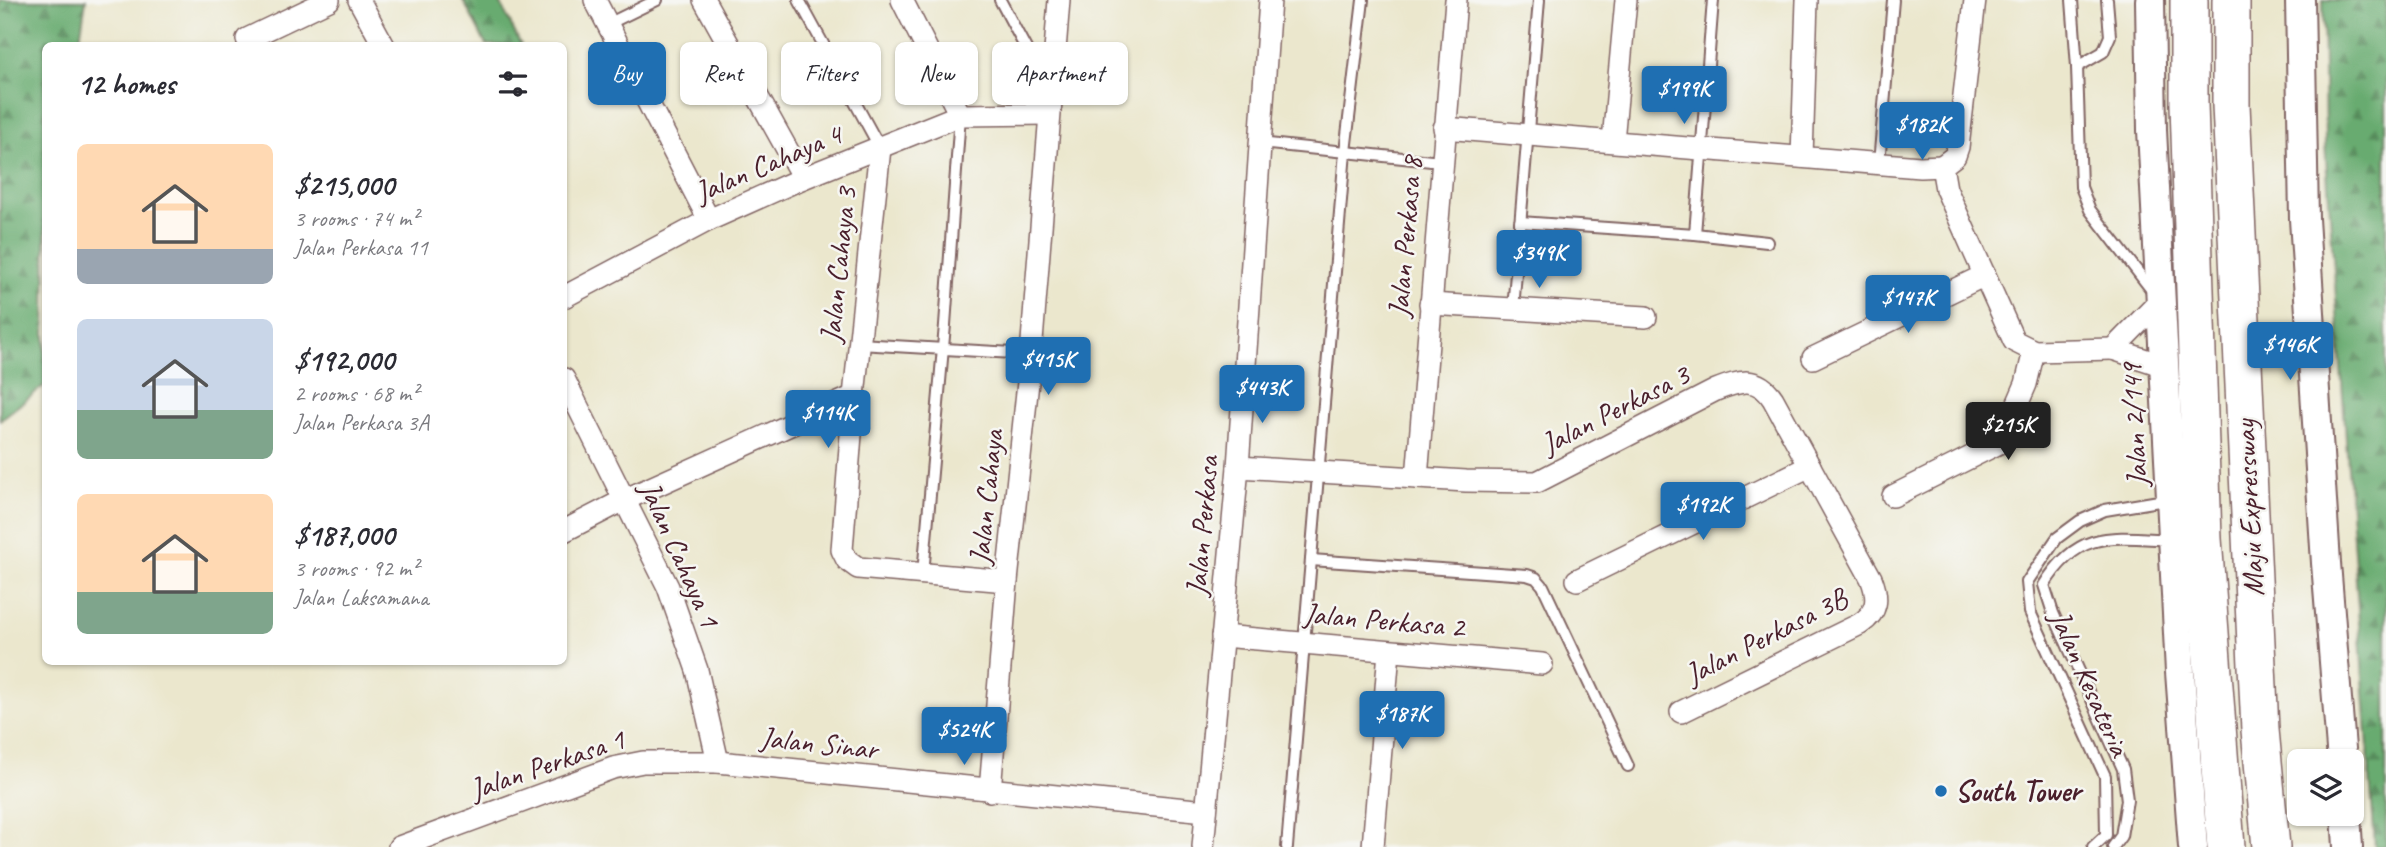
<!DOCTYPE html>
<html lang="en">
<head>
<meta charset="utf-8">
<style>
	:root { --surface:#fff; --page:#f2f2f3; --text:#2b2b33; --muted:#7c7c81; --accent:#1f6fb2 }
	body { margin:0; font-family:Caveat,sans-serif; background:var(--page); color:var(--text); height:100vh; display:flex; flex-direction:column; font-size:26px; white-space:nowrap }
	* { box-sizing:border-box; margin:0 }
	p { font-size:23px; color:var(--muted) }
	.icon { flex:none; width:38px; height:38px; fill:none; stroke:currentColor; stroke-width:2; stroke-linecap:round; stroke-linejoin:round }
	.map { position:relative; flex:1; overflow:hidden }
	.drawer { position:absolute; left:42px; top:42px; width:525px; height:623px; display:flex; flex-direction:column; background:var(--surface); border-radius:10px; box-shadow:0 2px 5px #0004 }
	.drawer>* { flex:none }
	.hud { position:absolute; left:588px; top:42px; width:665px; height:63px; display:flex; gap:14px }
	.buttons { position:absolute; left:2287px; top:749px; display:grid; gap:14px }
	.buttons a { display:grid; place-items:center; width:77px; height:77px; border-radius:10px; background:var(--surface); box-shadow:0 2px 5px #0004; font-size:35px }
	.price { position:absolute; translate:-50% -60px; padding:0 16px; border-radius:7px; background:var(--accent); color:#fff; font-size:23px; line-height:46px; filter:drop-shadow(0 2px 4px #0008) }
	.price::after { content:''; position:absolute; left:50%; top:42px; width:21px; height:16px; margin-left:-10px; background:inherit; clip-path:polygon(0 0,100% 0,50% 100%) }
	.price.current { background:#222; color:#fff }
	ul { padding:0; list-style:none }
	li { display:flex; align-items:center; gap:21px; height:175px; padding:0 35px }
	li span { display:grid; place-items:center; flex:none; width:196px; height:140px; border-radius:10px; color:#555 }
	li>.icon { margin-inline-start:auto }
	span .icon { width:84px; height:84px; fill:#fffc; stroke-width:1 }
	li b { font-size:30px }
	h2 { display:flex; justify-content:space-between; align-items:center; height:84px; padding:0 35px; font-size:30px }
	.tag { padding:0 24px; border-radius:10px; background:var(--surface); box-shadow:0 2px 5px #0004; font-size:24px; line-height:63px }
	.tag.current { background:var(--accent); color:#fff }
	.map>svg:first-child { display:block }
	.forest { fill:url(#forest-firs); stroke:#58654d; stroke-width:2 }
	.lines { fill:none; stroke-linecap:round; stroke-linejoin:round }
	.service-casing { stroke:#826564; stroke-width:14 }
	.minor-casing { stroke:#826564; stroke-width:24 }
	.secondary-casing { stroke:#826564; stroke-width:32 }
	.motorway-casing { stroke:#826564; stroke-width:40 }
	.service { stroke:#fff; stroke-width:10 }
	.minor { stroke:#fff; stroke-width:21 }
	.secondary { stroke:#fff; stroke-width:28 }
	.motorway { stroke:#fff; stroke-width:37 }
	.poi-dot { fill:#1f6fb2; stroke:#f6f6f2; stroke-width:2.5 }
	.labels { text-anchor:middle; stroke-width:5; stroke-linejoin:round; paint-order:stroke }
	.street-label { font-size:30px; fill:#4a1f2b; stroke:#f6f6f2 }
	.poi-label { font-size:30px; font-weight:bold; fill:#4a1f2b; stroke:#f6f6f2; text-anchor:start }
</style>
</head>
<body>
<div class="map">
<svg width="2386" height="847" viewBox="0 0 2386 847">
	<defs>
		<pattern id="forest-firs" width="22" height="20" patternUnits="userSpaceOnUse" patternTransform="scale(1.75)"><rect width="22" height="20" fill="#67ab6f"/><path d="M5 1l3.5 6h-7zM16 11l3.5 6h-7z" fill="#578b5b"/></pattern>
	</defs>
	<rect width="100%" height="100%" fill="#f6f6f2"/>
	<filter id="ink" filterUnits="userSpaceOnUse"><feTurbulence type="fractalNoise" baseFrequency=".0143" numOctaves="2"/><feDisplacementMap in="SourceGraphic" scale="14" xChannelSelector="R" yChannelSelector="G"/><feConvolveMatrix kernelMatrix="1 2 1 2 8 2 1 2 1" color-interpolation-filters="sRGB"/></filter>
	<filter id="wash" filterUnits="userSpaceOnUse"><feTurbulence type="fractalNoise" baseFrequency=".00686" numOctaves="4" result="noise"/><feDisplacementMap in="SourceGraphic" scale="28" xChannelSelector="R" yChannelSelector="G"/><feGaussianBlur stdDeviation="1.57" result="paint"/><feColorMatrix in="noise" values="0 0 0 0 0 0 0 0 0 0 0 0 0 0 0 0 0 1.4 0 .05"/><feComposite in="paint" operator="in"/></filter>
	<g filter="url(#wash)">
		<rect width="100%" height="100%" fill="#ebe7cd"/>
		<g class="forest">
			<polygon points="0,0 86,0 79,45 46,46 45,385 0,420"/>
			<polygon points="463,0 499,0 521,45 486,45"/>
			<polygon points="2323,0 2386,0 2386,847 2375,847 2325,144"/>
		</g>
	</g>
	<g filter="url(#ink)">
		<g class="lines">
			<defs>
				<g id="service">
					<polyline points="799,0 880,148"/>
					<polyline points="1000,0 1048,90"/>
					<polyline points="2072,0 2077,67"/>
					<polyline points="2107,0 2110,36 2103,52 2077,67 2081,187 2090,210 2154,293"/>
					<polyline points="608,24 657,0"/>
					<polyline points="1260,143 1441,162"/>
					<polyline points="1879,164 1893,0"/>
					<polyline points="1520,222 1695,234 1767,242"/>
					<polyline points="1695,234 1713,0"/>
					<polyline points="1513,309 1539,0"/>
					<polyline points="859,344 1031,354"/>
					<polyline points="1311,560 1527,575 1536,578 1543,586 1628,766"/>
					<polyline points="923,574 945,325 960,115"/>
					<polyline points="1287,847 1345,152 1363,0"/>
					<polyline points="2093,847 2106,835 2105,776 2030,612 2027,582 2057,538 2080,521 2105,510 2171,499"/>
					<path d="M2113 847 2121 836 2127 800 2123 769 2053 613 2044 585C2079 528 2113 537 2173 540"/>
				</g>
				<g id="minor">
					<polyline points="359,0 384,46"/>
					<polyline points="595,0 709,220"/>
					<polyline points="704,0 803,178"/>
					<polyline points="902,0 960,115"/>
					<polyline points="1975,0 1958,147 1955,156 1942,166 1946,189 2014,341 2034,351 2113,349"/>
					<polyline points="247,39 329,0"/>
					<polyline points="1444,128 1920,167 1942,166"/>
					<polyline points="1613,141 1626,0"/>
					<polyline points="880,148 854,396 842,550 847,560 858,568 1007,581"/>
					<polyline points="1802,157 1807,0"/>
					<polyline points="564,297 709,220 803,178 960,115 1049,114"/>
					<polyline points="2160,301 2113,349 2164,366"/>
					<polyline points="1430,304 1646,317"/>
					<polyline points="1813,358 1985,275"/>
					<polyline points="564,379 668,587 697,670 718,762"/>
					<path d="M1238 467 1466 481 1537 482 1716 390C1740 381 1757 375 1773 399L1871 578C1879 598 1878 612 1860 624L1681 712"/>
					<polyline points="1417,478 1456,0"/>
					<polyline points="1893,496 1999,443 2004,435 2026,384 2034,351"/>
					<polyline points="564,531 624,500 854,396"/>
					<polyline points="1577,580 1810,466"/>
					<polyline points="1222,636 1542,664"/>
					<polyline points="990,791 1007,581 1031,354 1059,0"/>
					<polyline points="399,847 613,768 643,762 718,762 1206,811"/>
					<polyline points="1203,847 1238,467 1270,0"/>
					<polyline points="1373,847 1389,651"/>
				</g>
				<g id="secondary">
					<polyline points="2150,0 2152,130 2180,672 2193,847"/>
					<polyline points="2300,0 2304,219 2326,563 2342,761"/>
					<polyline points="2346,814 2348,847"/>
				</g>
				<g id="motorway">
					<polyline points="2189,0 2189,104 2203,539 2226,847"/>
					<polyline points="2231,0 2231,105 2260,730 2271,847"/>
				</g>
			</defs>
			<use href="#service" class="service-casing"/>
			<use href="#minor" class="minor-casing"/>
			<use href="#secondary" class="secondary-casing"/>
			<use href="#motorway" class="motorway-casing"/>
			<use href="#service" class="service"/>
			<use href="#minor" class="minor"/>
			<use href="#secondary" class="secondary"/>
			<use href="#motorway" class="motorway"/>
		</g>
	</g>
	<circle class="poi-dot" cx="1941" cy="791" r="7"/>
	<g class="labels">
		<g class="street-label">
			<text transform="translate(768 163) rotate(-23)" y="10">Jalan Cahaya 4</text>
			<text transform="translate(1405 237) rotate(-85)" y="10">Jalan Perkasa 8</text>
			<text transform="translate(838 265) rotate(-84)" y="10">Jalan Cahaya 3</text>
			<text transform="translate(1615 409) rotate(-27)" y="10">Jalan Perkasa 3</text>
			<text transform="translate(2134 425) rotate(-93)" y="10">Jalan 2/149</text>
			<text transform="translate(986 497) rotate(-84)" y="10">Jalan Cahaya</text>
			<text transform="translate(2249 508) rotate(-93)" y="10">Maju Expressway</text>
			<text transform="translate(1202 526) rotate(-85)" y="10">Jalan Perkasa</text>
			<text transform="translate(680 554) rotate(66)" y="10">Jalan Cahaya 1</text>
			<text transform="translate(1384 620) rotate(5)" y="10">Jalan Perkasa 2</text>
			<text transform="translate(1766 636) rotate(-27)" y="10">Jalan Perkasa 3B</text>
			<text transform="translate(2090 683) rotate(66)" y="10">Jalan Kesateria</text>
			<text transform="translate(819 743) rotate(6)" y="10">Jalan Sinar</text>
			<text transform="translate(547 764) rotate(-19)" y="10">Jalan Perkasa 1</text>
		</g>
		<g class="poi-label">
			<text x="1955" y="801">South Tower</text>
		</g>
	</g>
</svg>
<div class="buttons">
<a><svg class="icon" aria-label="layers" viewBox="0 0 24 24"><path d="M12 4l9 5-9 5-9-5zM3 14l9 5 9-5"/></svg></a>
</div>
<b class="price" style="left:1684px;top:126px">$199K</b>
<b class="price" style="left:1922px;top:162px">$182K</b>
<b class="price" style="left:1539px;top:290px">$349K</b>
<b class="price" style="left:1908px;top:335px">$147K</b>
<b class="price" style="left:2290px;top:382px">$146K</b>
<b class="price" style="left:1048px;top:397px">$415K</b>
<b class="price" style="left:1262px;top:425px">$443K</b>
<b class="price" style="left:828px;top:450px">$114K</b>
<b class="price current" style="left:2008px;top:462px">$215K</b>
<b class="price" style="left:1703px;top:542px">$192K</b>
<b class="price" style="left:1402px;top:751px">$187K</b>
<b class="price" style="left:964px;top:767px">$524K</b>
<div class="hud">
<a class="tag current">Buy</a>
<a class="tag">Rent</a>
<a class="tag">Filters</a>
<a class="tag">New</a>
<a class="tag">Apartment</a>
</div>
<section class="drawer">
<h2>12 homes<svg class="icon" aria-label="filters" viewBox="0 0 24 24"><path d="M4 7h16M4 17h16"/><circle cx="9" cy="7" r="2"/><circle cx="15" cy="17" r="2"/></svg></h2>
<ul>
<li><span style="background:linear-gradient(#ffd9b3 75%,#9aa5b1 0)"><svg class="icon" aria-label="home" viewBox="0 0 24 24"><path d="M3 11l9-7 9 7M6 9v11h12V9"/></svg></span><div><b>$215,000</b><p>3 rooms · 74 m²</p><p>Jalan Perkasa 11</p></div></li>
<li><span style="background:linear-gradient(#c9d6e8 65%,#7fa58c 0)"><svg class="icon" aria-label="home" viewBox="0 0 24 24"><path d="M3 11l9-7 9 7M6 9v11h12V9"/></svg></span><div><b>$192,000</b><p>2 rooms · 68 m²</p><p>Jalan Perkasa 3A</p></div></li>
<li><span style="background:linear-gradient(#ffd9b3 70%,#7fa58c 0)"><svg class="icon" aria-label="home" viewBox="0 0 24 24"><path d="M3 11l9-7 9 7M6 9v11h12V9"/></svg></span><div><b>$187,000</b><p>3 rooms · 92 m²</p><p>Jalan Laksamana</p></div></li>
</ul>
</section>
</div>
</body>
</html>
